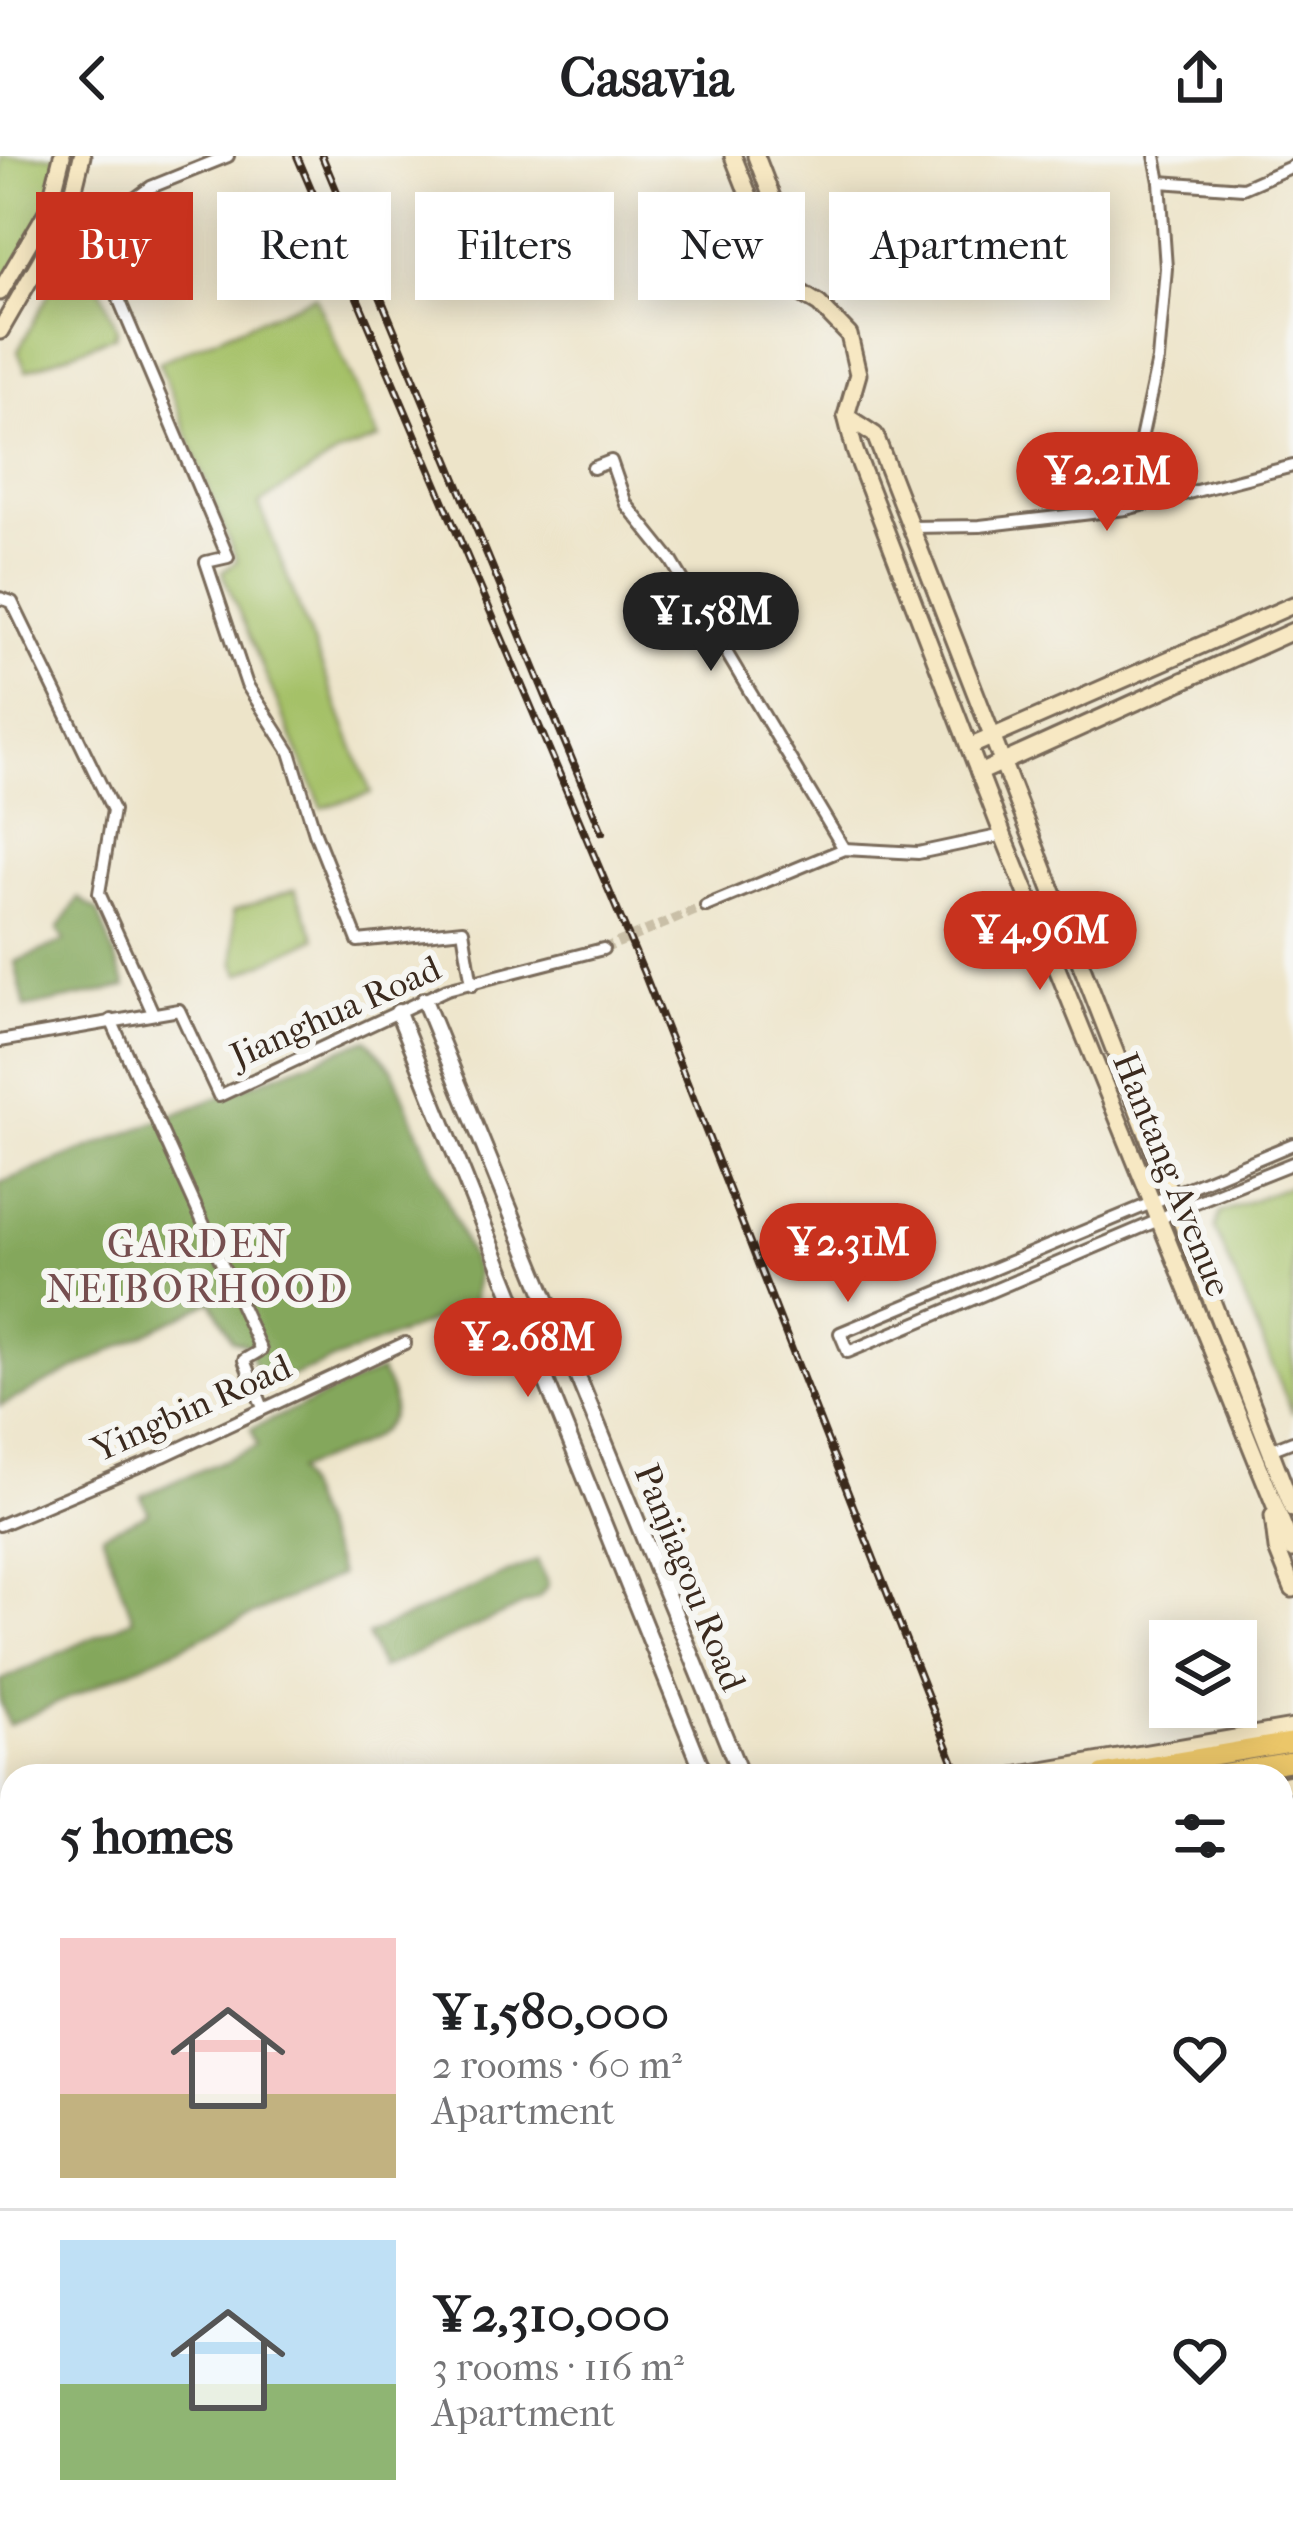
<!DOCTYPE html>
<html lang="en">
<head>
<meta charset="utf-8">
<style>
	:root { --surface:#fff; --page:#f6f6f6; --text:#202124; --muted:#757577; --line:#e0e0e0; --accent:#c8321e }
	body { margin:0; font-family:"IM FELL French Canon",serif; background:var(--page); color:var(--text); height:100vh; display:flex; flex-direction:column; font-size:45px; white-space:nowrap }
	* { box-sizing:border-box; margin:0 }
	p { font-size:39px; color:var(--muted) }
	.icon { flex:none; width:66px; height:66px; fill:none; stroke:currentColor; stroke-width:2; stroke-linecap:round; stroke-linejoin:round }
	.map { position:relative; flex:1; overflow:hidden }
	.details { position:absolute; left:0px; top:1608px; width:1293px; height:768px; display:flex; flex-direction:column; background:var(--surface); border-radius:36px 36px 0 0; box-shadow:0 6px 30px #0003 }
	.details>* { flex:none }
	.hud { position:absolute; left:36px; top:36px; width:1221px; height:108px; display:flex; gap:24px }
	.tools { position:absolute; left:1149px; top:1464px; display:grid; gap:24px }
	.tools a { display:grid; place-items:center; width:108px; height:108px; border-radius:0px; background:var(--surface); box-shadow:0 6px 30px #0003; font-size:60px }
	.price { position:absolute; translate:-50% -102px; padding:0 27px; border-radius:42px; background:var(--accent); color:#fff; font-size:39px; line-height:78px; filter:drop-shadow(0 3px 6px #0008) }
	.price::after { content:''; position:absolute; left:50%; top:72px; width:36px; height:27px; margin-left:-18px; background:inherit; clip-path:polygon(0 0,100% 0,50% 100%) }
	.price.current { background:#222; color:#fff }
	ul { padding:0; list-style:none }
	li { display:flex; align-items:center; gap:36px; height:300px; padding:0 60px }
	li+li { border-top:3px solid var(--line) }
	li span { display:grid; place-items:center; flex:none; width:336px; height:240px; border-radius:0px; color:#555 }
	li>.icon { margin-inline-start:auto }
	span .icon { width:144px; height:144px; fill:#fffc; stroke-width:1 }
	li b { font-size:51px }
	h2 { display:flex; justify-content:space-between; align-items:center; height:144px; padding:0 60px; font-size:51px }
	.chip { padding:0 42px; border-radius:0px; background:var(--surface); box-shadow:0 6px 30px #0003; font-size:42px; line-height:108px }
	.chip.current { background:var(--accent); color:#fff }
	header { display:flex; justify-content:space-between; align-items:center; height:156px; padding:0 60px; background:var(--surface); font-size:54px; font-weight:800 }
	.map>svg:first-child { display:block }
	.green { fill:#a5c168; stroke:#707643; stroke-width:3 }
	.forest { fill:#84a75c; stroke:#60683d; stroke-width:3 }
	.lines { fill:none; stroke-linecap:round; stroke-linejoin:round }
	.minor-tunnel { stroke:#c9bfa7; stroke-width:10; stroke-dasharray:10 5; stroke-linecap:butt }
	.minor-casing { stroke:#796b5a; stroke-width:16 }
	.tertiary-casing { stroke:#796b5a; stroke-width:20 }
	.secondary-casing { stroke:#796b5a; stroke-width:21 }
	.trunk-casing { stroke:#796b5a; stroke-width:24 }
	.minor { stroke:#fff; stroke-width:10 }
	.tertiary { stroke:#fff; stroke-width:14 }
	.secondary { stroke:#f7e8c3; stroke-width:15 }
	.trunk { stroke:#ebc669; stroke-width:18 }
	.rail-casing { stroke:#3b2a1e; stroke-width:8 }
	.rail { stroke:#f6f6f2; stroke-width:3; stroke-dasharray:9; stroke-linecap:butt }
	.labels { text-anchor:middle; stroke-width:12; stroke-linejoin:round; paint-order:stroke }
	.street-label { font-size:36px; fill:#3b2a1e; stroke:#f6f6f2 }
	.neighbourhood-label { font-size:39px; letter-spacing:3px; fill:#764e4f; stroke:#f6f6f2 }
</style>
</head>
<body>
<header><svg class="icon" aria-label="back" viewBox="0 0 24 24"><path d="M15 5l-7 7 7 7"/></svg>Casavia<svg class="icon" aria-label="share" viewBox="0 0 24 24"><path d="M12 15V3M7 8l5-5 5 5M5 13v7h14v-7"/></svg></header>
<div class="map">
<svg width="1293" height="2376" viewBox="0 0 1293 2376">
	<rect width="100%" height="100%" fill="#f6f6f2"/>
	<filter id="ink" filterUnits="userSpaceOnUse"><feTurbulence type="fractalNoise" baseFrequency=".00833" numOctaves="2"/><feDisplacementMap in="SourceGraphic" scale="24" xChannelSelector="R" yChannelSelector="G"/><feConvolveMatrix kernelMatrix="1 2 1 2 8 2 1 2 1" color-interpolation-filters="sRGB"/></filter>
	<filter id="wash" filterUnits="userSpaceOnUse"><feTurbulence type="fractalNoise" baseFrequency=".004" numOctaves="4" result="noise"/><feDisplacementMap in="SourceGraphic" scale="48" xChannelSelector="R" yChannelSelector="G"/><feGaussianBlur stdDeviation="2.7" result="paint"/><feColorMatrix in="noise" values="0 0 0 0 0 0 0 0 0 0 0 0 0 0 0 0 0 1.4 0 .05"/><feComposite in="paint" operator="in"/></filter>
	<g filter="url(#wash)">
		<rect width="100%" height="100%" fill="#ede4c9"/>
		<g class="green">
			<polygon points="1,0 62,0 49,52 0,136"/>
			<polygon points="82,88 117,173 115,180 26,215 18,195 72,94"/>
			<polygon points="315,140 379,283 339,297 259,348 371,637 322,652 222,416 237,405 159,206"/>
			<polygon points="295,733 316,782 240,818 235,808 233,755"/>
			<polygon points="1293,1028 1293,1258 1215,1073 1220,1057"/>
		</g>
		<g class="forest">
			<polygon points="79,742 98,756 126,831 25,852 15,806 65,785 58,773"/>
			<polygon points="367,883 392,912 477,1117 473,1149 263,1232 247,1189 232,1184 212,1145 0,1250 0,1027"/>
			<path d="M380 1215C425 1281 343 1292 297 1314L340 1419 9 1569 0 1544V1525L133 1463 102 1378 149 1357 141 1340 258 1290 251 1273Z"/>
			<polygon points="537,1404 548,1429 539,1442 381,1513 367,1479"/>
			<polygon points="12,1921 12,2079 0,2084 0,1927"/>
			<polygon points="644,2364 966,2364 968,2376 640,2376 639,2367"/>
		</g>
	</g>
	<g filter="url(#ink)">
		<g class="lines">
			<polyline class="minor-tunnel" points="603,793 706,750"/>
			<defs>
				<g id="minor">
					<polyline points="228,0 151,31 90,75 228,401 206,406 247,529 290,596 315,677 358,785 463,774 472,829"/>
					<polyline points="1155,0 1160,26"/>
					<polyline points="593,312 611,305 626,348 671,404 844,693"/>
					<polyline points="1126,353 1158,204 1166,112 1160,26 1243,32 1293,10"/>
					<polyline points="911,371 980,370 1126,353 1293,310"/>
					<polyline points="0,442 12,446 113,654 99,737 153,857"/>
					<polyline points="706,750 844,693 918,697 1003,679"/>
					<polyline points="111,864 261,1194 244,1204 263,1252"/>
					<polyline points="0,885 179,854 219,940 447,833 603,793"/>
					<polyline points="1293,988 840,1177 848,1196 1159,1064 1176,1054 1293,1007"/>
					<polyline points="1270,1294 1293,1285"/>
					<polyline points="0,1369 163,1300 405,1187"/>
					<polyline points="0,1861 4,1859"/>
					<polyline points="0,2125 12,2128"/>
					<polyline points="0,2286 12,2279"/>
					<polyline points="290,2364 294,2376"/>
					<polyline points="382,2364 388,2376"/>
					<polyline points="87,2372 102,2364"/>
					<polyline points="470,2376 487,2364"/>
				</g>
				<g id="tertiary">
					<polyline points="424,844 741,1620"/>
					<polyline points="398,856 705,1620"/>
					<polyline points="986,2364 988,2376"/>
					<polyline points="1019,2364 1020,2376"/>
				</g>
				<g id="secondary">
					<polyline points="733,0 783,126 819,148 849,179 858,218 846,260 855,295 1003,679 1293,1394"/>
					<polyline points="756,0 788,83 783,123"/>
					<polyline points="0,136 49,52 62,0"/>
					<polyline points="0,175 68,57 82,0"/>
					<polyline points="846,260 875,279 1293,1353"/>
					<polyline points="969,591 1293,449"/>
					<polyline points="979,617 1293,475"/>
					<polyline points="1273,1360 1277,1393 1293,1433"/>
					<polyline points="1014,1620 1293,1572"/>
					<polyline points="1281,1629 1293,1627"/>
				</g>
				<g id="trunk">
					<polyline points="1103,1618 1293,1586"/>
					<polyline points="1205,1620 1293,1605"/>
					<polyline points="0,1767 12,1767"/>
					<polyline points="0,1783 12,1782"/>
					<polyline points="0,1799 12,1799"/>
					<polyline points="0,1815 12,1815"/>
					<polyline points="0,2337 12,2359"/>
				</g>
			</defs>
			<use href="#minor" class="minor-casing"/>
			<use href="#tertiary" class="tertiary-casing"/>
			<use href="#secondary" class="secondary-casing"/>
			<use href="#trunk" class="trunk-casing"/>
			<use href="#minor" class="minor"/>
			<use href="#tertiary" class="tertiary"/>
			<use href="#secondary" class="secondary"/>
			<use href="#trunk" class="trunk"/>
			<defs>
				<g id="rail">
					<polyline points="297,0 646,822 959,1620"/>
					<polyline points="322,0 602,676"/>
					<polyline points="1228,2364 1230,2376"/>
				</g>
			</defs>
			<use href="#rail" class="rail-casing"/>
			<use href="#rail" class="rail"/>
		</g>
	</g>
	<g class="labels">
		<g class="street-label">
			<text transform="translate(335 855) rotate(-24)" y="13">Jianghua Road</text>
			<text transform="translate(1173 1018) rotate(68)" y="13">Hantang Avenue</text>
			<text transform="translate(191 1251) rotate(-24)" y="13">Yingbin Road</text>
			<text transform="translate(691 1421) rotate(68)" y="13">Panjiagou Road</text>
		</g>
		<g class="neighbourhood-label">
			<text x="198" y="1101">GARDEN<tspan x="198" dy="45">NEIBORHOOD</tspan></text>
		</g>
	</g>
</svg>
<div class="tools">
<a><svg class="icon" aria-label="layers" viewBox="0 0 24 24"><path d="M12 4l9 5-9 5-9-5zM3 14l9 5 9-5"/></svg></a>
</div>
<b class="price" style="left:1107px;top:378px">¥2.21M</b>
<b class="price current" style="left:711px;top:518px">¥1.58M</b>
<b class="price" style="left:1040px;top:837px">¥4.96M</b>
<b class="price" style="left:848px;top:1149px">¥2.31M</b>
<b class="price" style="left:528px;top:1244px">¥2.68M</b>
<div class="hud">
<a class="chip current">Buy</a>
<a class="chip">Rent</a>
<a class="chip">Filters</a>
<a class="chip">New</a>
<a class="chip">Apartment</a>
</div>
<section class="details">
<h2>5 homes<svg class="icon" aria-label="filters" viewBox="0 0 24 24"><path d="M4 7h16M4 17h16"/><circle cx="9" cy="7" r="2"/><circle cx="15" cy="17" r="2"/></svg></h2>
<ul>
<li><span style="background:linear-gradient(#f6c9c9 65%,#c2b280 0)"><svg class="icon" aria-label="home" viewBox="0 0 24 24"><path d="M3 11l9-7 9 7M6 9v11h12V9"/></svg></span><div><b>¥1,580,000</b><p>2 rooms · 60 m²</p><p>Apartment</p></div><svg class="icon" aria-label="heart" viewBox="0 0 24 24"><path d="M12 20l-8-8c-3-5 5-10 8-4 3-6 11-1 8 4z"/></svg></li>
<li><span style="background:linear-gradient(#bfe0f5 60%,#8fb573 0)"><svg class="icon" aria-label="home" viewBox="0 0 24 24"><path d="M3 11l9-7 9 7M6 9v11h12V9"/></svg></span><div><b>¥2,310,000</b><p>3 rooms · 116 m²</p><p>Apartment</p></div><svg class="icon" aria-label="heart" viewBox="0 0 24 24"><path d="M12 20l-8-8c-3-5 5-10 8-4 3-6 11-1 8 4z"/></svg></li>
</ul>
</section>
</div>
</body>
</html>
